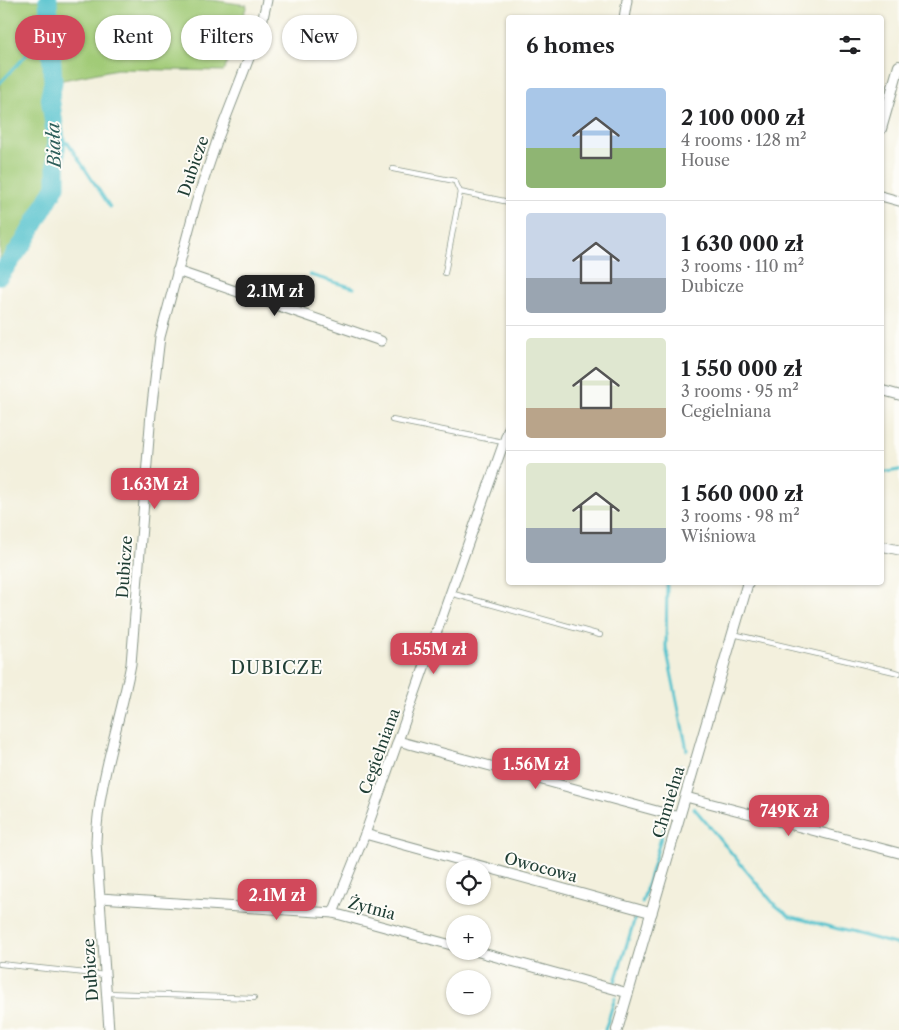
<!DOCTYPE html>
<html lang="en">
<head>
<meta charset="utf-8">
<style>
	:root { --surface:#fff; --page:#f6f6f6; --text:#202124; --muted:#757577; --line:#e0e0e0; --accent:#d1495b }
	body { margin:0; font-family:"Libre Caslon Text",serif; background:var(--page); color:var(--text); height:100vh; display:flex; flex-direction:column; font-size:19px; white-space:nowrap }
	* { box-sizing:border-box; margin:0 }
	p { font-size:16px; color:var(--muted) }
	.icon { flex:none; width:28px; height:28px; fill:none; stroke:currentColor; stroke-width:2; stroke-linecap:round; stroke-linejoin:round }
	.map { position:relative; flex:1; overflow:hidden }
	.details { position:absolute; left:506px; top:15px; width:378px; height:570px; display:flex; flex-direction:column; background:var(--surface); border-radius:5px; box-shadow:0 1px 4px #0004 }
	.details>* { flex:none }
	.top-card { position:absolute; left:15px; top:15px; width:416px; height:45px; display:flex; gap:10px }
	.fabs { position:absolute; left:446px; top:860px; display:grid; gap:10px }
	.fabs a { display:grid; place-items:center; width:45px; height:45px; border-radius:50%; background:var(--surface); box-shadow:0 1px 4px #0004; font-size:25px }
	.price { position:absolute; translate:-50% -42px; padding:0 11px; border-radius:10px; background:var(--accent); color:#fff; font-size:16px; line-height:32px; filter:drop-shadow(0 1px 2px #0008) }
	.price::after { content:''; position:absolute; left:50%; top:30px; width:15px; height:11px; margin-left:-8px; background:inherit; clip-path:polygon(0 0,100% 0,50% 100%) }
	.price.on { background:#222; color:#fff }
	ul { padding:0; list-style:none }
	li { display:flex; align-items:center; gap:15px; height:125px; padding:0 20px }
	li+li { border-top:1px solid var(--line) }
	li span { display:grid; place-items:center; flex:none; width:140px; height:100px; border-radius:5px; color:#555 }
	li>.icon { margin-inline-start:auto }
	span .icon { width:60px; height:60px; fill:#fffc; stroke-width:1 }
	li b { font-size:21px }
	h2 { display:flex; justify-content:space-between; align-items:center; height:60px; padding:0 20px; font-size:21px }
	.tag { padding:0 18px; border-radius:22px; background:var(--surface); box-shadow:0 1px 4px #0004; font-size:18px; line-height:45px }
	.tag.on { background:var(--accent); color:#fff }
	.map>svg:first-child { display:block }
	.green { fill:#a1cb77; stroke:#608456 }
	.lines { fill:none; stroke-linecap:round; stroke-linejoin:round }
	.stream { stroke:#56c3ce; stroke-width:3 }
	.river { stroke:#56c3ce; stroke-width:19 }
	.service-casing { stroke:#899688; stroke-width:6 }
	.minor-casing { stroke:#899688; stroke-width:11 }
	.tertiary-casing { stroke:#899688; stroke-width:12 }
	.service { stroke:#fff; stroke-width:4.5 }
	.minor { stroke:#fff; stroke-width:9 }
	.tertiary { stroke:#fff; stroke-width:10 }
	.labels { text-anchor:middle; stroke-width:4; stroke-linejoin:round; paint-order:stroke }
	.street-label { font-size:16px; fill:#1f3d34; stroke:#fdfcf7 }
	.water-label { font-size:18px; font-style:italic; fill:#2d5e5a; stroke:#fdfcf7 }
	.neighbourhood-label { font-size:18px; letter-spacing:1px; fill:#1f3d34; stroke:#fdfcf7 }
</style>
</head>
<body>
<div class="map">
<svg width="899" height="1030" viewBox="0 0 899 1030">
	<rect width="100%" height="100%" fill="#fdfcf7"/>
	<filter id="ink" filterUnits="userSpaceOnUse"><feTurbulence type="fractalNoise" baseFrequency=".02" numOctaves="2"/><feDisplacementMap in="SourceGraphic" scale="10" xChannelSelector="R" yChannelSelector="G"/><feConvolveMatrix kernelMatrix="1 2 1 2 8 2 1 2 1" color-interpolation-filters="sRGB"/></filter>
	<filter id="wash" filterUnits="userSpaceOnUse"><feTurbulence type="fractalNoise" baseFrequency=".0096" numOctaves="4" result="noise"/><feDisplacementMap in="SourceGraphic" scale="20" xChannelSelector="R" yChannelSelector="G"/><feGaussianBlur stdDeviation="1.12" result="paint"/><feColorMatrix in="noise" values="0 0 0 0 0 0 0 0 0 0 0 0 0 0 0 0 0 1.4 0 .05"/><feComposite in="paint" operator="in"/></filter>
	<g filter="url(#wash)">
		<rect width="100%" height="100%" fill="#f3f0dd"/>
		<polygon class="green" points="0,0 211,0 247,5 224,71 117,69 53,82 50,96 56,140 56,186 24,242 0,275"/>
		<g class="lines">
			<g class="stream">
				<polyline points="0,83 50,30"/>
				<polyline points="56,140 68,143 110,207"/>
				<polyline points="310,275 354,288"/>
				<polyline points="881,473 899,470"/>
				<polyline points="667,582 666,647 687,750"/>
				<polyline points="669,808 681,766"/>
				<polyline points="694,808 774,904 789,916 899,945"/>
				<polyline points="642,903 665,824"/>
				<polyline points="615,982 635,918"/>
				<polyline points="605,1030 615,998"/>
			</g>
			<polyline class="river" points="0,275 24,242 56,186 56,140 50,96 53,82 48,0"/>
		</g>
	</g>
	<g filter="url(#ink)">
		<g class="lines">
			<defs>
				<g id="service">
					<polyline points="393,169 455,181 460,192 509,202"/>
					<polyline points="445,273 460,192"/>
					<polyline points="392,420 503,442"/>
					<polyline points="450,593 600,635"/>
					<polyline points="733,634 899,673"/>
					<polyline points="0,964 105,975"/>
					<polyline points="107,993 254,998"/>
				</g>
				<g id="minor">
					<polyline points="624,18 627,0"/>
					<polyline points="881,196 899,201"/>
					<polyline points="177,271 381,341"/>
					<polyline points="881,390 899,395"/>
					<polyline points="881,546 899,550"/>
					<polyline points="398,741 679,817"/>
					<polyline points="686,797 899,853"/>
					<polyline points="365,834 652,913"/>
					<polyline points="100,898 333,913 455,946"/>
					<polyline points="333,913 365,834 509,428"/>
					<polyline points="475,951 628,993"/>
					<path d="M109 1030 96 842C98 782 120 723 131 664L151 413 160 337 196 203 218 138 261 27 267 0"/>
				</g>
				<g id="tertiary">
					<polyline points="881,129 899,66"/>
					<polyline points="617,1030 748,582"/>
				</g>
			</defs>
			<use href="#service" class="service-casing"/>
			<use href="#minor" class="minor-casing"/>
			<use href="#tertiary" class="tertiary-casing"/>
			<use href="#service" class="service"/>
			<use href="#minor" class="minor"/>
			<use href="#tertiary" class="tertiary"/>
		</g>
	</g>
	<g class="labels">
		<g class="street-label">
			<text transform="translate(193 166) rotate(-71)" y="6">Dubicze</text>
			<text transform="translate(124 567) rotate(-86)" y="6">Dubicze</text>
			<text transform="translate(379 751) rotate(-70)" y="6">Cegielniana</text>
			<text transform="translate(668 802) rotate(-73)" y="6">Chmielna</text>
			<text transform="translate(541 867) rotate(15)" y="6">Owocowa</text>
			<text transform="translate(372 908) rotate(15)" y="6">Żytnia</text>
			<text transform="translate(90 970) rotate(-94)" y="6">Dubicze</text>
		</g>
		<g class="water-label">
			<text transform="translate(54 145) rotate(-92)" y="6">Biała</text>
		</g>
		<g class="neighbourhood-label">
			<text x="277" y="674">DUBICZE</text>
		</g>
	</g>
</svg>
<div class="fabs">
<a><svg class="icon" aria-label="locate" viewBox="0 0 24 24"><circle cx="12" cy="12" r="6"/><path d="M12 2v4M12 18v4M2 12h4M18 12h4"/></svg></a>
<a>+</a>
<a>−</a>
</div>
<b class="price on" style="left:275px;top:317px">2.1M zł</b>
<b class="price" style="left:155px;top:510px">1.63M zł</b>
<b class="price" style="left:434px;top:675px">1.55M zł</b>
<b class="price" style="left:536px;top:790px">1.56M zł</b>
<b class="price" style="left:789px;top:837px">749K zł</b>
<b class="price" style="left:277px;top:921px">2.1M zł</b>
<div class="top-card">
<a class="tag on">Buy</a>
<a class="tag">Rent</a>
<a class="tag">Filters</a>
<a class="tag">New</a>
</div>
<section class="details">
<h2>6 homes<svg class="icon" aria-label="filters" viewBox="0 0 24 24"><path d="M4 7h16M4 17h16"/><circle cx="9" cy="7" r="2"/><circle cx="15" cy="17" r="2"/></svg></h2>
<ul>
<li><span style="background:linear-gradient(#a9c7e8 60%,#8fb573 0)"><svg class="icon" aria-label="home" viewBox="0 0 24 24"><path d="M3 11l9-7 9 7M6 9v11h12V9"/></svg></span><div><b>2 100 000 zł</b><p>4 rooms · 128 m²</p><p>House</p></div></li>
<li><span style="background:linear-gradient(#c9d6e8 65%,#9aa5b1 0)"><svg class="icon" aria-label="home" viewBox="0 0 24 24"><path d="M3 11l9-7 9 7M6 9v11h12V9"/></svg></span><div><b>1 630 000 zł</b><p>3 rooms · 110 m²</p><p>Dubicze</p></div></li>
<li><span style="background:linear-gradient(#dfe7d0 70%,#b9a48a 0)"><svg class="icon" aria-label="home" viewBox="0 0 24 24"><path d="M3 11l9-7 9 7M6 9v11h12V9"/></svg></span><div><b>1 550 000 zł</b><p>3 rooms · 95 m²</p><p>Cegielniana</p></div></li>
<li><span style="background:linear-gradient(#dfe7d0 65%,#9aa5b1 0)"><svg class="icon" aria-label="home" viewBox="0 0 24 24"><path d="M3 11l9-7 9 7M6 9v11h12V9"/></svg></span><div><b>1 560 000 zł</b><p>3 rooms · 98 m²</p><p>Wiśniowa</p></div></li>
</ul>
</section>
</div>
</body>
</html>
